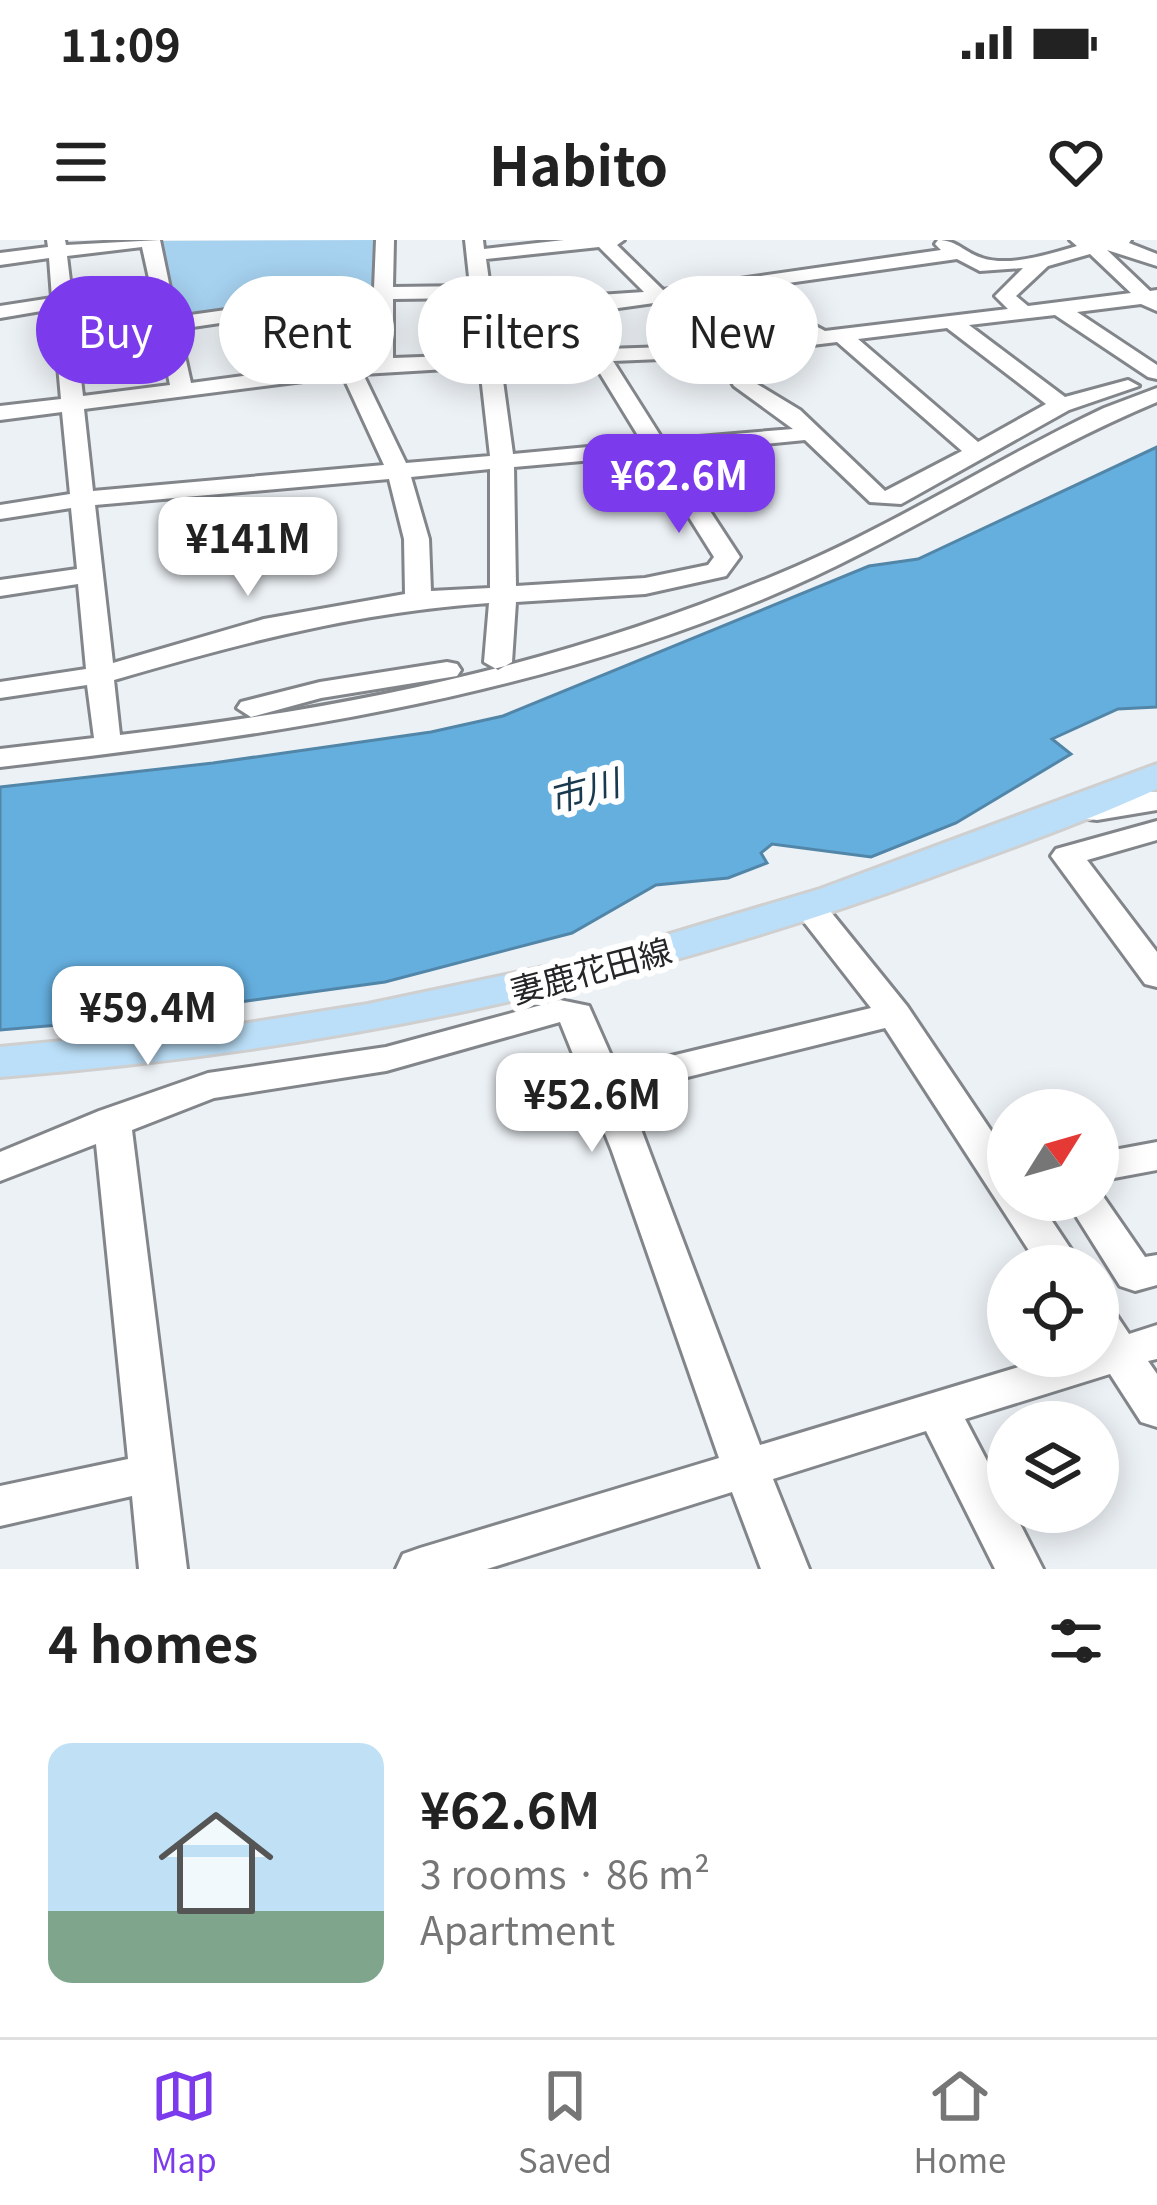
<!DOCTYPE html>
<html lang="en">
<head>
<meta charset="utf-8">
<style>
	:root { --surface:#fff; --page:#f2f2f2; --text:#222; --muted:#767676; --line:#e0e0e0; --accent:#7c3aed }
	body { margin:0; font-family:Georgia,"Noto Sans JP",serif; background:var(--page); color:var(--text); height:100vh; display:flex; flex-direction:column; font-size:45px; white-space:nowrap }
	* { box-sizing:border-box; margin:0 }
	p { font-size:39px; color:var(--muted) }
	.icon { flex:none; width:66px; height:66px; fill:none; stroke:currentColor; stroke-width:2; stroke-linecap:round; stroke-linejoin:round }
	.map { position:relative; height:1329px; overflow:hidden }
	.sheet { display:flex; flex-direction:column; background:var(--surface); flex:1 }
	.sheet>* { flex:none }
	.banner { position:absolute; left:36px; top:36px; width:1086px; height:108px; display:flex; gap:24px }
	.needle { width:78px; rotate:53deg }
	.buttons { position:absolute; left:987px; top:849px; display:grid; gap:24px }
	.buttons a { display:grid; place-items:center; width:132px; height:132px; border-radius:50%; background:var(--surface); box-shadow:0 6px 30px #0003; font-size:60px }
	.price { position:absolute; translate:-50% -102px; padding:0 27px; border-radius:24px; background:#fff; color:#222; font-size:39px; line-height:78px; filter:drop-shadow(0 3px 6px #0008) }
	.price::after { content:''; position:absolute; left:50%; top:72px; width:36px; height:27px; margin-left:-18px; background:inherit; clip-path:polygon(0 0,100% 0,50% 100%) }
	.price.selected { background:var(--accent); color:#fff }
	ul { padding:0; list-style:none }
	li { display:flex; align-items:center; gap:36px; height:300px; padding:0 48px }
	li span { display:grid; place-items:center; flex:none; width:336px; height:240px; border-radius:24px; color:#555 }
	li>.icon { margin-inline-start:auto }
	span .icon { width:144px; height:144px; fill:#fffc; stroke-width:1 }
	li b { font-size:51px }
	h2 { display:flex; justify-content:space-between; align-items:center; height:144px; padding:0 48px; font-size:51px }
	.tag { padding:0 42px; border-radius:54px; background:var(--surface); box-shadow:0 6px 30px #0003; font-size:42px; line-height:108px }
	.tag.selected { background:var(--accent); color:#fff }
	.status { display:flex; justify-content:space-between; align-items:center; height:84px; padding:0 60px; background:var(--surface); direction:ltr }
	.status svg { height:33px; fill:currentColor }
	header { display:flex; justify-content:space-between; align-items:center; height:156px; padding:0 48px; background:var(--surface); font-size:54px; font-weight:700 }
	.dock { display:flex; justify-content:space-around; align-items:center; height:168px; border-top:3px solid var(--line); background:var(--surface); font-size:33px; color:var(--muted) }
	.dock a { display:grid; justify-items:center; gap:6px }
	.dock .selected { color:var(--accent) }
	.map>svg:first-child { display:block }
	.green { fill:#a6d2f0 }
	.water { fill:#65afdf; stroke:#5286a8; stroke-width:3 }
	.lines { fill:none; stroke-linecap:round; stroke-linejoin:round }
	.minor-casing { stroke:#82868a; stroke-width:6 }
	.major-casing { stroke:#cfcfcf; stroke-width:6 }
	.minor { fill:#fff; fill-rule:evenodd }
	.major { fill:#bbdff8; fill-rule:evenodd }
	.labels { text-anchor:middle; stroke-width:12; stroke-linejoin:round; paint-order:stroke }
	.street-label { font-size:33px; fill:#242627; stroke:#fff }
	.water-label { font-size:36px; font-style:italic; fill:#193a4e; stroke:#fff }
</style>
</head>
<body>
<div class="status"><b>11:09</b><svg viewBox="0 0 49 12"><path d="M0 12V9h3v3zM5 12V6h3v6zM10 12V3h3v9zM15 12V0h3v12zM26 1h20v11H26zM47 4h2v5h-2z"/></svg></div>
<header><svg class="icon" aria-label="menu" viewBox="0 0 24 24"><path d="M4 6h16M4 12h16M4 18h16"/></svg>Habito<svg class="icon" aria-label="heart" viewBox="0 0 24 24"><path d="M12 20l-8-8c-3-5 5-10 8-4 3-6 11-1 8 4z"/></svg></header>
<div class="map">
<svg width="1157" height="1329" viewBox="0 0 1157 1329">
	<rect width="100%" height="100%" fill="#ecf1f5"/>
	<polygon class="green" points="379,0 378,50 177,78 158,1"/>
	<polygon class="water" points="1157,207 1157,467 1118,469 1052,499 1071,514 956,583 871,617 772,604 761,613 767,623 728,638 656,645 572,693 385,742 94,782 0,790 0,547 213,523 431,492 503,476 869,326 918,319"/>
	<g class="lines">
		<defs>
			<g id="minor">
				<path d="M47 0H65L66 5 160 0 176 77 374 49 376 0H394L393 47 470 46 465 0H483L484 9 564 0H624L617 5 663 50 941 10 935 4 938 0C957 0 965 13 982 18 1010 27 1050 14 1077 6L1070 0H1131L1129 3 1157 14V26L1107 10 1150 51 1157 50V71L1141 64 1077 72 1157 125V139L1148 137 1055 75 969 85 1065 157 1128 140 1139 146 1069 170 901 264 870 262 805 200 672 213 740 317 726 336 645 354 516 362 512 422 498 430 484 422 489 363C358 372 240 403 114 440L120 495C361 467 573 422 797 326 903 280 1000 217 1104 168L1157 148V162C1023 218 902 301 768 357 515 462 270 495 0 527V509L94 498 87 445 0 458V442L86 429 78 344 0 356V340L77 329 71 268 0 279V265L70 254 62 172 0 180V166L61 159 53 69 0 78V66L52 58 49 18 0 25V13L48 7ZM142 7 150 43 71 49 67 16ZM599 7 644 52 492 62 486 19ZM1090 14 1131 53 1028 66 1016 56 1048 26ZM957 19 980 31 1023 28 995 56 1008 69 825 91 746 49ZM724 53 800 94 719 104 673 60ZM152 55 170 145 83 156 72 61ZM472 58 478 115 393 118V59ZM374 60 372 120 301 129 279 74ZM654 63 697 106 606 109 592 86 495 87 493 74 604 70ZM261 77 281 131 191 143 179 89ZM947 88 1046 164 978 202 858 99ZM578 96 586 110 499 114 497 99ZM837 102 962 211 885 251 800 170 742 135 731 141 734 146 793 189 663 200 613 121 709 117 724 127 734 121 730 115ZM593 122 642 202 513 214 501 126ZM480 127 490 216 406 223 363 134ZM343 136 384 225 93 251 84 169ZM650 215 714 317 708 325 645 338 516 346 514 227ZM490 229V348L431 351 429 299 411 237ZM389 239 404 299 405 354 264 379 113 423 95 265Z"/>
				<polygon points="447,422 457,424 461,430 457,436 321,458 251,477 237,468 241,462 320,442"/>
				<path d="M1157 552V570L1097 580 1063 576 1059 569C1067 560 1140 551 1157 552Z"/>
				<polygon points="1157,581 1157,600 1087,620 1157,712 1157,747 1145,744 1051,616 1056,609"/>
				<polygon points="810,658 822,661 907,766 1008,916 1008,960 1038,960 1082,1026 1039,1026 885,788 627,852 760,1205 1055,1116 1098,1116 1098,1066 1113,1070 1129,1094 1157,1085 1157,1119 1148,1121 1157,1134 1157,1187 1141,1182 1110,1134 965,1179 1008,1261 1008,1272 1014,1272 1043,1329 995,1329 926,1191 773,1239 809,1329 761,1329 732,1252 487,1329 396,1329 403,1314 420,1308 719,1218 612,911 560,782 386,831 214,858 132,890 187,1329 139,1329 132,1256 0,1286 0,1246 128,1219 96,904 0,941 0,912 99,871 208,833 386,807 560,760 589,766 617,829 871,768 793,668"/>
				<polygon points="1157,902 1157,930 1098,941 1098,913"/>
				<polygon points="1098,949 1145,1017 1157,1015 1157,1045 1135,1051 1120,1046 1066,960 1098,960"/>
			</g>
			<path id="major" d="M1157 524V549C1083 583 1005 610 929 638 620 750 326 811 0 837V807L248 783 368 764 596 716 820 649Z"/>
		</defs>
		<use href="#minor" class="minor-casing"/>
		<use href="#major" class="major-casing"/>
		<use href="#minor" class="minor"/>
		<use href="#major" class="major"/>
	</g>
	<g class="labels">
		<g class="street-label">
			<text transform="translate(591 731) rotate(-15)" y="12">妻鹿花田線</text>
		</g>
		<g class="water-label">
			<text transform="translate(584 551) rotate(-15)" y="13">市川</text>
		</g>
	</g>
</svg>
<div class="buttons">
<a><svg class="needle" viewBox="-14 -14 28 28"><path d="M0-13l5 13h-10z" fill="#e53935"/><path d="M0 13l5-13h-10z" fill="#767676"/></svg></a>
<a><svg class="icon" aria-label="locate" viewBox="0 0 24 24"><circle cx="12" cy="12" r="6"/><path d="M12 2v4M12 18v4M2 12h4M18 12h4"/></svg></a>
<a><svg class="icon" aria-label="layers" viewBox="0 0 24 24"><path d="M12 4l9 5-9 5-9-5zM3 14l9 5 9-5"/></svg></a>
</div>
<b class="price selected" style="left:679px;top:296px">¥62.6M</b>
<b class="price" style="left:248px;top:359px">¥141M</b>
<b class="price" style="left:148px;top:828px">¥59.4M</b>
<b class="price" style="left:592px;top:915px">¥52.6M</b>
<div class="banner">
<a class="tag selected">Buy</a>
<a class="tag">Rent</a>
<a class="tag">Filters</a>
<a class="tag">New</a>
</div>
</div>
<section class="sheet">
<h2>4 homes<svg class="icon" aria-label="filters" viewBox="0 0 24 24"><path d="M4 7h16M4 17h16"/><circle cx="9" cy="7" r="2"/><circle cx="15" cy="17" r="2"/></svg></h2>
<ul>
<li><span style="background:linear-gradient(#bfe0f5 70%,#7fa58c 0)"><svg class="icon" aria-label="home" viewBox="0 0 24 24"><path d="M3 11l9-7 9 7M6 9v11h12V9"/></svg></span><div><b>¥62.6M</b><p>3 rooms · 86 m²</p><p>Apartment</p></div></li>
</ul>
</section>
<nav class="dock">
<a class="selected"><svg class="icon" aria-label="map" viewBox="0 0 24 24"><path d="M3 6l6-2 6 2 6-2v14l-6 2-6-2-6 2zM9 4v14M15 6v14"/></svg>Map</a>
<a><svg class="icon" aria-label="saved" viewBox="0 0 24 24"><path d="M7 4h10v16l-5-4-5 4z"/></svg>Saved</a>
<a><svg class="icon" aria-label="home" viewBox="0 0 24 24"><path d="M3 11l9-7 9 7M6 9v11h12V9"/></svg>Home</a>
</nav>
</body>
</html>
